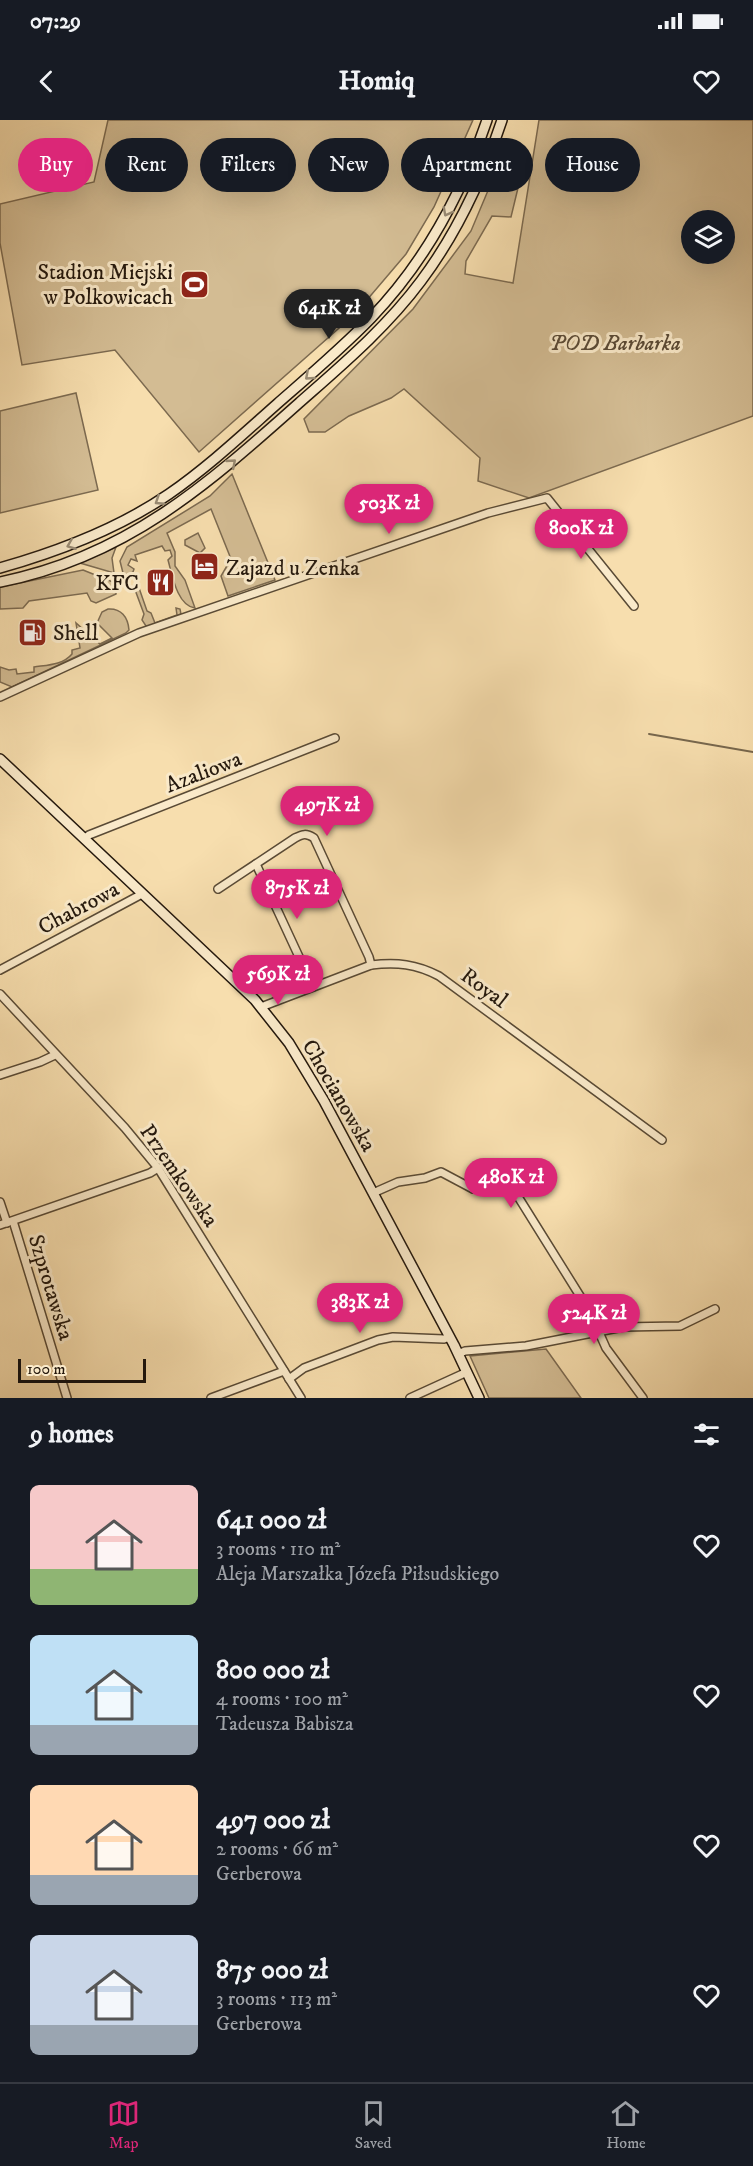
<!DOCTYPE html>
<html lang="en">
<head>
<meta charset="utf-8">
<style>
	:root { --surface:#171b24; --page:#20242c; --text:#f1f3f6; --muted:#9ea1a6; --line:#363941; --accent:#db2777 }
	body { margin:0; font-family:"IM FELL DW Pica",serif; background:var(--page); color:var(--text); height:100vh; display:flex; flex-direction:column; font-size:22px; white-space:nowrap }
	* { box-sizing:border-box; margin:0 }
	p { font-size:20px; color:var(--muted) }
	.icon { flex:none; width:33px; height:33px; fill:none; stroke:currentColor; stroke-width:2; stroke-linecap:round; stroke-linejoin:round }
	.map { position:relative; height:1278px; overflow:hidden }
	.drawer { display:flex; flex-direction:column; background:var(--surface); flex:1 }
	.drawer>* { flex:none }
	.top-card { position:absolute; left:18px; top:18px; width:717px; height:54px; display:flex; gap:12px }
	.fabs { position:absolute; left:681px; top:90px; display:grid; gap:12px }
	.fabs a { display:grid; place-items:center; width:54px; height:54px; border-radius:50%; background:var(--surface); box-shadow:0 6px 24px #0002; font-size:30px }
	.scale { position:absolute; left:18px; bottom:15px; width:128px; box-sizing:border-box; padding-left:6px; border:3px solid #24180d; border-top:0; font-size:16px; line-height:21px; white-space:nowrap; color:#24180d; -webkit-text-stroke:4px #faeaca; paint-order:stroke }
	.price { position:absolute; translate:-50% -51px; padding:0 14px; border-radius:21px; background:var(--accent); color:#fff; font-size:20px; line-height:39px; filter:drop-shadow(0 2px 3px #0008) }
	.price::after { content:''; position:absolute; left:50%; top:36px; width:18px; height:14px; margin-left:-9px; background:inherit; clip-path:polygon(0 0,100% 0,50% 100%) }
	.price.current { background:#222; color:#fff }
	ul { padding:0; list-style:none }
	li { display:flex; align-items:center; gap:18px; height:150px; padding:0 30px }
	li span { display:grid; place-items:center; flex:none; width:168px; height:120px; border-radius:9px; color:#555 }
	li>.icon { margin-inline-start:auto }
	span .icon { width:72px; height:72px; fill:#fffc; stroke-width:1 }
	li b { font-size:26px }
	h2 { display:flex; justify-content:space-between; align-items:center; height:72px; padding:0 30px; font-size:26px }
	.chip { padding:0 21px; border-radius:27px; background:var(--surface); box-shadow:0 6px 24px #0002; font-size:21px; line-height:54px }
	.chip.current { background:var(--accent); color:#fff }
	.status { display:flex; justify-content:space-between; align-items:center; height:42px; padding:0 30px; background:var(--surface); direction:ltr }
	.status svg { height:16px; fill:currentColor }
	header { display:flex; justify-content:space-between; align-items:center; height:78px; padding:0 30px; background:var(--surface); font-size:27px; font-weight:800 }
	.menu { display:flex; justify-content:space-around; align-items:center; height:84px; border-top:2px solid var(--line); background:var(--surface); font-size:16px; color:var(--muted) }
	.menu a { display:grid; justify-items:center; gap:3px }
	.menu .current { color:var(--accent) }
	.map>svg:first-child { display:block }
	.green { fill:#d3bc93; stroke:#7c6a50; stroke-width:1.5; fill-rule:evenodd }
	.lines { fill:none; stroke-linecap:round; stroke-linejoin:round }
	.stream { stroke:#77674d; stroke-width:2 }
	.street-casing { stroke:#594a35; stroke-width:10 }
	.secondary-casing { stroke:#24180d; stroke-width:12 }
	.street { stroke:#faeaca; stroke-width:7 }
	.secondary { stroke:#faeaca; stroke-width:9 }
	.oneway { stroke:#9a8c75 }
	.labels { text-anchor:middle; stroke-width:6; stroke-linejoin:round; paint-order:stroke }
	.poi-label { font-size:22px; fill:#24180d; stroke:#faeaca; text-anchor:end }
	.park-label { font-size:22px; font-style:italic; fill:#594935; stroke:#faeaca }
	.street-label { font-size:22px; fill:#24180d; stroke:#faeaca }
</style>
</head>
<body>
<div class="status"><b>07:29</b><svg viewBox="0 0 49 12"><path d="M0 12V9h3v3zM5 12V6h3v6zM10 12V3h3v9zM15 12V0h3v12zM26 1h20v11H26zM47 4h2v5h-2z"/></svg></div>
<header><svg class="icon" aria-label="back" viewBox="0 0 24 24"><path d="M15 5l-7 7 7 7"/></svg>Homiq<svg class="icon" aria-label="heart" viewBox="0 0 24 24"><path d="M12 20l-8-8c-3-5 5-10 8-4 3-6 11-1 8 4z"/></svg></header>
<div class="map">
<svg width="753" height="1278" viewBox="0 0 753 1278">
	<rect width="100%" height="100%" fill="#f7deae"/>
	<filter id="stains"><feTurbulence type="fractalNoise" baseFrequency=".00333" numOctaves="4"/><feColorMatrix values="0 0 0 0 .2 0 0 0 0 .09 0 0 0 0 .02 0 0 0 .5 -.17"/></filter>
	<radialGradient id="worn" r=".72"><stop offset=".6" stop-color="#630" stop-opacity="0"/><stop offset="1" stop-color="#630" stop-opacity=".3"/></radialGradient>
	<g class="green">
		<polygon points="108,0 473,0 434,87 406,134 355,194 199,332 115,230 22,245 0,123 0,84 94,62"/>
		<path d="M539 0H753V296L529 378 478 361 480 338 404 269 391 278 349 296 325 312H309L304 299 413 189 471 111 500 42 515 37 524 43 511 97 492 96 466 141 465 154 513 163ZM692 100H724V134H692Z"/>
		<polygon points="76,273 98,370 0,393 0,291"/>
		<path d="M232 354 275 460 228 476 221 456 231 439 211 389 167 413 175 432V446L185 460 195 488C177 486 172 454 168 440L172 436 170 430 165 431 162 426 135 435 137 441 131 439 128 445 134 449 133 452 128 455 123 453 120 441 127 427 210 376Z"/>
		<polygon points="198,413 205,428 200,433 185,425 185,420"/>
		<polygon points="116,427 112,438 114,453 80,443"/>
		<polygon points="83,450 113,462 116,469 116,474 96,483 91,481 87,473 29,481 23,488 0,489 0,467"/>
		<polygon points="138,465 147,491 151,493 155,503 177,495 176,488 180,489 181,494 150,506 146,506 142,500 144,494 134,467"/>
		<path d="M108 489C121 488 128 497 129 510L126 513 12 567 0 562V547L9 550 16 549 17 554 34 552V547C47 545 63 545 72 534V530L80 528 76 503 100 524 112 518 97 503 102 492Z"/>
		<polygon points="546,1229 581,1278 489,1278 470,1236"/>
	</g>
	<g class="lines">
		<polyline class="stream" points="649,614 753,632"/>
		<defs>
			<g id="street">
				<polyline points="0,577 139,513 488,393 547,378 634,486"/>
				<polyline points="84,719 89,715 335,618"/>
				<polyline points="256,744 313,867"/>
				<path d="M218 769 295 718C303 714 306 713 314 718L369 837 371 845"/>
				<polyline points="0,850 142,774"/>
				<polyline points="0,874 125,1008 158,1048 301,1278"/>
				<path d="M261 887 371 845C397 842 416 844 439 856L662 1020"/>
				<polyline points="0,955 40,942 55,935"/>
				<polyline points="373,1073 398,1062 425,1058 441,1052 473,1069 503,1064 512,1067 590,1192 606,1228 643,1278"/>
				<polyline points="0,1082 7,1103"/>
				<polyline points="13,1101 67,1278"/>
				<polyline points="0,1105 150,1053 158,1048"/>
				<polyline points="458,1234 465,1231 526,1226 623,1207 680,1206 715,1189"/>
				<polyline points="289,1259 304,1248 378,1220 393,1217 444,1219 450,1217"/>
				<polyline points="211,1278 284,1251"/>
				<polyline points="410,1278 467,1252"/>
			</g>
			<g id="secondary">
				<path d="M0 448C60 431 118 409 169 374 208 347 242 315 277 284 309 256 342 228 371 198 425 142 462 73 487 0"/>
				<path d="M0 462C126 437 207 365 299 283 342 245 386 208 421 161 457 113 483 57 502 0"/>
				<polyline points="0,639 255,880 289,923 324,981 454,1225 479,1278"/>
			</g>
		</defs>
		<use href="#street" class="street-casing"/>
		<use href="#secondary" class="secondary-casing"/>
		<use href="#street" class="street"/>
		<use href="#secondary" class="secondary"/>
	</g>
	<defs><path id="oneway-chevron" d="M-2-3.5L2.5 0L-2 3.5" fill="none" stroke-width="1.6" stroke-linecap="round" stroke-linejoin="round" transform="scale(1.5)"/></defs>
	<g class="oneway">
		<use href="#oneway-chevron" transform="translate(447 92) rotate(118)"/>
		<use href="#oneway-chevron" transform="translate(309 256) rotate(139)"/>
		<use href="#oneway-chevron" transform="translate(232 343) rotate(-41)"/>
		<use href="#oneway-chevron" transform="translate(159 381) rotate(147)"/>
		<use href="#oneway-chevron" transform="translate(71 425) rotate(158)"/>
	</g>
	<defs>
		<symbol id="stadium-square" viewBox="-11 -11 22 22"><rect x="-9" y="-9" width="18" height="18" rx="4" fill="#8f2418" stroke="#faeaca"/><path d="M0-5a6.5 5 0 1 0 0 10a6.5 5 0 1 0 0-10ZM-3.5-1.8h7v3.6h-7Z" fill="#fff"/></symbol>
		<symbol id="hotel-square" viewBox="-11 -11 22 22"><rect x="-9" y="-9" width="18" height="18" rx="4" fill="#8f2418" stroke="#faeaca"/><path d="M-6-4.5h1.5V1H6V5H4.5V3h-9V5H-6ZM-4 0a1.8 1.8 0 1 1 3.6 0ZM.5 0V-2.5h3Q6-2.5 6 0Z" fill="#fff"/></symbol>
		<symbol id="restaurant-square" viewBox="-11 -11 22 22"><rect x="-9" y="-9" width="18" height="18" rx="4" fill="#8f2418" stroke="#faeaca"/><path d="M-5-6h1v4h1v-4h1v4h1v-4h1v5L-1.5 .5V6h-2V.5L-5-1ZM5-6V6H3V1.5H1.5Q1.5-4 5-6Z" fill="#fff"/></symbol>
		<symbol id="fuel-square" viewBox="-11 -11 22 22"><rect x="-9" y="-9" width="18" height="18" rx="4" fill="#8f2418" stroke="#faeaca"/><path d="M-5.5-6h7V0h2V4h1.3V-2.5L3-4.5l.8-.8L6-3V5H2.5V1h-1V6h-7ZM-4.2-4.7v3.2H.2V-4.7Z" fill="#fff"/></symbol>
	</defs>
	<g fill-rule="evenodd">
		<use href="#stadium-square" x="178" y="148" width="33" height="33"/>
		<use href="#hotel-square" x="188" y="430" width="33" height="33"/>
		<use href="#restaurant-square" x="144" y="446" width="33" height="33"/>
		<use href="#fuel-square" x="16" y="496" width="33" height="33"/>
	</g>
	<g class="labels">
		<g class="poi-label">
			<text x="173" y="159">Stadion Miejski<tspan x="173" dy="25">w Polkowicach</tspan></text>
			<text x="226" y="455" text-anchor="start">Zajazd u Zenka</text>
			<text x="139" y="470">KFC</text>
			<text x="53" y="520" text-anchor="start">Shell</text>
		</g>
		<g class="park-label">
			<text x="615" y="230">POD Barbarka</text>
		</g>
		<g class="street-label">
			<text transform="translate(203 651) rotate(-21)" y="8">Azaliowa</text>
			<text transform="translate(78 787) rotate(-28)" y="8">Chabrowa</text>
			<text transform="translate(485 867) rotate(36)" y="8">Royal</text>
			<text transform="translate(340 975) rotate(60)" y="8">Chocianowska</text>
			<text transform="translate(180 1055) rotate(55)" y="8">Przemkowska</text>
			<text transform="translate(52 1167) rotate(73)" y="8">Szprotawska</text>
		</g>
	</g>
	<rect width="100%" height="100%" filter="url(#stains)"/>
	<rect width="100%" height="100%" fill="url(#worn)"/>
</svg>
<div class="fabs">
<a><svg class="icon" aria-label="layers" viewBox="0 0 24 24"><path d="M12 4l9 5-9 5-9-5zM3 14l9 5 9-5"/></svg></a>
</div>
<div class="scale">100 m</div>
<b class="price current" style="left:329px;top:220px">641K zł</b>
<b class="price" style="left:389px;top:415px">503K zł</b>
<b class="price" style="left:581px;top:440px">800K zł</b>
<b class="price" style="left:327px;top:717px">497K zł</b>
<b class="price" style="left:297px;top:800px">875K zł</b>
<b class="price" style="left:278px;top:886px">569K zł</b>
<b class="price" style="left:511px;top:1089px">480K zł</b>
<b class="price" style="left:360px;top:1214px">383K zł</b>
<b class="price" style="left:594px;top:1225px">524K zł</b>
<div class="top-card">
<a class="chip current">Buy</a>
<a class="chip">Rent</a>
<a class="chip">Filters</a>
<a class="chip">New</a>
<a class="chip">Apartment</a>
<a class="chip">House</a>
</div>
</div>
<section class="drawer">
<h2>9 homes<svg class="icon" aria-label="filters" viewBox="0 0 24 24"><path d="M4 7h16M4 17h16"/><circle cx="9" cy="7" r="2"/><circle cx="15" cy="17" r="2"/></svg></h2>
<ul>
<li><span style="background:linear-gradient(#f6c9c9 70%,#8fb573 0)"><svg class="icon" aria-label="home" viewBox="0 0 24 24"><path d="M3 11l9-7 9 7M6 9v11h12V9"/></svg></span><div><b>641 000 zł</b><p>3 rooms · 110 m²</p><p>Aleja Marszałka Józefa Piłsudskiego</p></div><svg class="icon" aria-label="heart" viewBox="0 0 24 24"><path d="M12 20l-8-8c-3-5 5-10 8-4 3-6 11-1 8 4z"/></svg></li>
<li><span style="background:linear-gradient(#bfe0f5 75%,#9aa5b1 0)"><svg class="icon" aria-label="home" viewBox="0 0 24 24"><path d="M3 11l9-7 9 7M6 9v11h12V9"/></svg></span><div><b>800 000 zł</b><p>4 rooms · 100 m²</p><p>Tadeusza Babisza</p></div><svg class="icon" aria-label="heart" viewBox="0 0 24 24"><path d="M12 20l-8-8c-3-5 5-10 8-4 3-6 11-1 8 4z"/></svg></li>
<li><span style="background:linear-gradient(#ffd9b3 75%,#9aa5b1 0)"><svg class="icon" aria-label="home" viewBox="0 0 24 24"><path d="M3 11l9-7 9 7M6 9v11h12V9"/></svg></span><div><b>497 000 zł</b><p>2 rooms · 66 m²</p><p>Gerberowa</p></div><svg class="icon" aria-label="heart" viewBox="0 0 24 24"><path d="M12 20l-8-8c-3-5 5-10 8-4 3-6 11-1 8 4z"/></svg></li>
<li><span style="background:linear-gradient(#c9d6e8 75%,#9aa5b1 0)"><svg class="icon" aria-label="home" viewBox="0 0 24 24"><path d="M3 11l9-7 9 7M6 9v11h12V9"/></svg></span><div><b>875 000 zł</b><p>3 rooms · 113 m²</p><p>Gerberowa</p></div><svg class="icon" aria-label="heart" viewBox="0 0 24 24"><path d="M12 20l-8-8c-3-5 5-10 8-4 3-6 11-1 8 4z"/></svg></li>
</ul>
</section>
<nav class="menu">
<a class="current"><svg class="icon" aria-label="map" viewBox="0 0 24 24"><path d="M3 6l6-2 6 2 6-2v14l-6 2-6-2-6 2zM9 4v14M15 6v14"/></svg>Map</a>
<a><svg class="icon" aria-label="saved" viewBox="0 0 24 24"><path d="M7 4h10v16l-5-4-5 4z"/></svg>Saved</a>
<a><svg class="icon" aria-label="home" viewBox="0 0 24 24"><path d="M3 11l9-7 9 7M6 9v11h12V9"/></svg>Home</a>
</nav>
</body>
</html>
